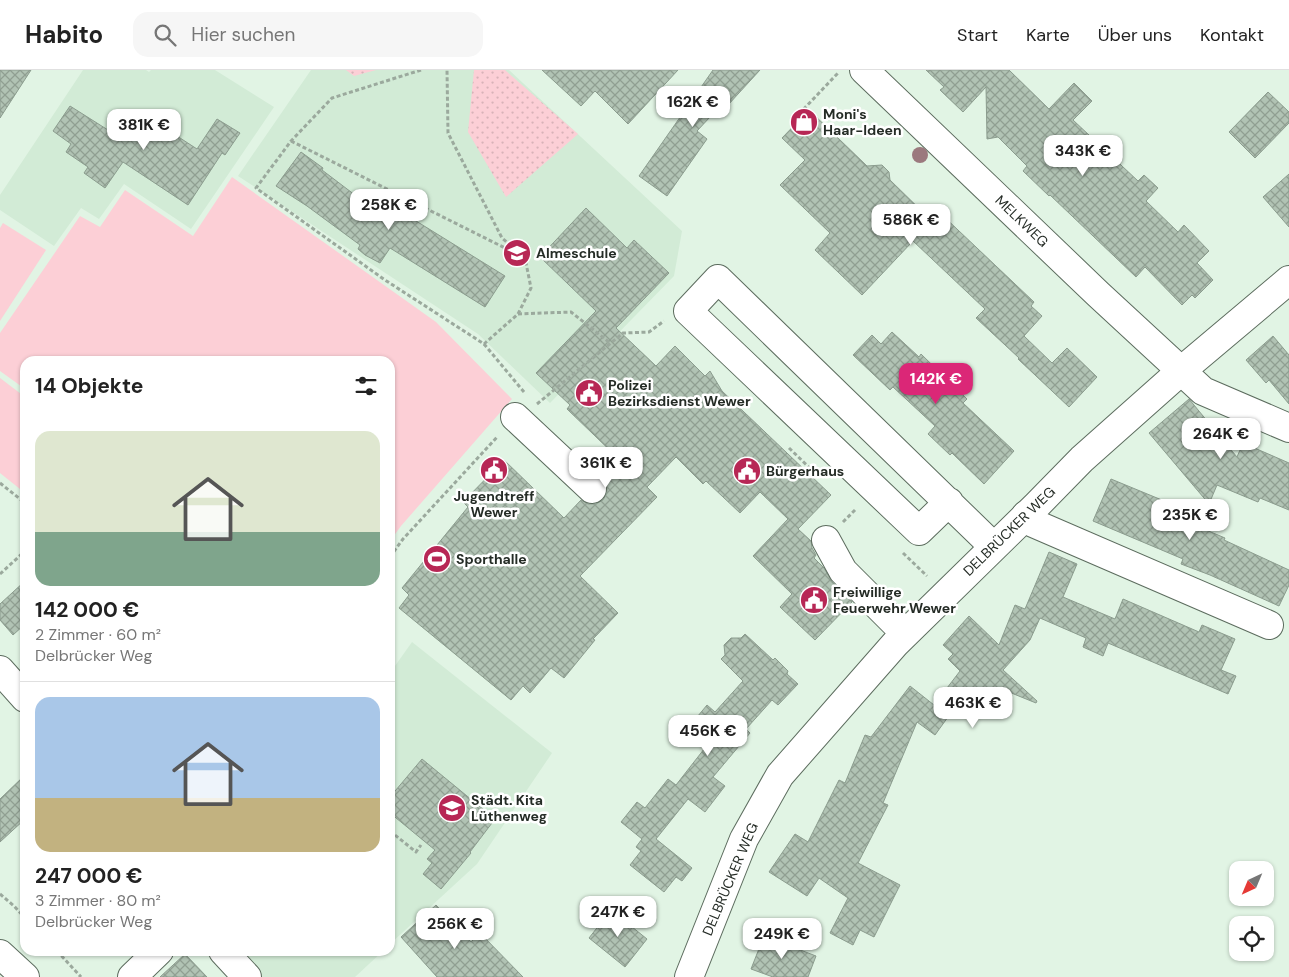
<!DOCTYPE html>
<html lang="de">
<head>
<meta charset="utf-8">
<style>
	:root { --surface:#fff; --page:#f6f6f6; --text:#222; --muted:#767676; --line:#e0e0e0; --accent:#db2777 }
	body { margin:0; font-family:"DM Sans",sans-serif; background:var(--page); color:var(--text); height:100vh; display:flex; flex-direction:column; font-size:19px; white-space:nowrap }
	* { box-sizing:border-box; margin:0 }
	p { font-size:16px; color:var(--muted) }
	.icon { flex:none; width:28px; height:28px; fill:none; stroke:currentColor; stroke-width:2; stroke-linecap:round; stroke-linejoin:round }
	.map { position:relative; flex:1; overflow:hidden }
	.panel { position:absolute; left:20px; top:286px; width:375px; height:600px; display:flex; flex-direction:column; background:var(--surface); border-radius:15px; box-shadow:0 1px 4px #0004 }
	.panel>* { flex:none }
	.needle { width:32px; rotate:224deg }
	.tools { position:absolute; left:1229px; top:791px; display:grid; gap:10px }
	.tools a { display:grid; place-items:center; width:45px; height:45px; border-radius:10px; background:var(--surface); box-shadow:0 1px 4px #0004; font-size:25px }
	.price { position:absolute; translate:-50% -42px; padding:0 11px; border-radius:10px; background:#fff; color:#222; font-size:16px; line-height:32px; filter:drop-shadow(0 1px 2px #0008) }
	.price::after { content:''; position:absolute; left:50%; top:30px; width:15px; height:11px; margin-left:-8px; background:inherit; clip-path:polygon(0 0,100% 0,50% 100%) }
	.price.current { background:var(--accent); color:#fff }
	ul { padding:0; list-style:none }
	li { display:grid; align-content:center; gap:10px; height:265px; padding:0 15px }
	li+li { border-top:1px solid var(--line) }
	li span { display:grid; place-items:center; height:155px; border-radius:15px; color:#555 }
	li>.icon { margin-inline-start:auto }
	span .icon { width:90px; height:90px; fill:#fffc; stroke-width:1 }
	li b { font-size:21px }
	h2 { display:flex; justify-content:space-between; align-items:center; height:60px; padding:0 15px; font-size:21px }
	header { display:flex; align-items:center; gap:30px; box-sizing:border-box; height:70px; padding:0 25px; background:var(--surface); border-bottom:1px solid var(--line) }
	header strong { font-size:24px }
	nav { display:flex; gap:28px; margin-inline-start:auto; font-size:18px }
	.search { width:350px; height:45px; background:var(--page); display:flex; align-items:center; gap:12px; box-sizing:border-box; padding:0 18px; border-radius:15px; color:var(--muted); font-size:19px }
	.map>svg:first-child { display:block }
	.built { fill:#d2ebd6 }
	.green { fill:#fccfd6 }
	.park { fill:url(#park-dots) }
	.building { fill:url(#building-cross-hatch); stroke:#8b9c8e }
	.lines { fill:none; stroke-linecap:round; stroke-linejoin:round }
	.minor-casing { stroke:#5c6c5e; stroke-width:30 }
	.path { stroke:#9ba99d; stroke-width:3; stroke-dasharray:4 2.5; stroke-linecap:butt }
	.minor { stroke:#fff; stroke-width:28 }
	.tree { fill:#9b797e }
	.labels { text-anchor:middle; stroke-width:5; stroke-linejoin:round; paint-order:stroke }
	.poi-label { font-size:14px; font-weight:bold; fill:#252c26; stroke:#fff; text-anchor:start }
	.street-label { font-size:14px; fill:#252c26; stroke:#fff }
</style>
</head>
<body>
<header>
<strong>Habito</strong>
<div class="search"><svg class="icon" aria-label="search" viewBox="0 0 24 24"><circle cx="10" cy="10" r="6"/><path d="M15 15l6 6"/></svg>Hier suchen</div>
<nav><a>Start</a><a>Karte</a><a>Über uns</a><a>Kontakt</a></nav>
</header>
<div class="map">
<svg width="1289" height="907" viewBox="0 0 1289 907">
	<defs>
		<pattern id="park-dots" width="8" height="8" patternUnits="userSpaceOnUse" patternTransform="scale(1.25)"><rect width="8" height="8" fill="#fccfd6"/><path d="M2 2h.1M6 6h.1" fill="none" stroke="#d8b2b8" stroke-width="1.8" stroke-linecap="round"/></pattern>
		<pattern id="building-cross-hatch" width="8" height="8" patternUnits="userSpaceOnUse" patternTransform="scale(1.25)"><rect width="8" height="8" fill="#b1c3b4"/><path d="M0 0l8 8M0 8l8-8" fill="none" stroke="#909f92"/></pattern>
	</defs>
	<rect width="100%" height="100%" fill="#e1f4e4"/>
	<g class="built">
		<polygon points="83,0 146,0 149,2 151,0 215,0 274,37 191,159 124,114 99,149 81,138 54,176 0,140 0,125"/>
		<polygon points="311,0 509,0 682,161 674,206 550,333 478,264 238,106"/>
		<polygon points="412,572 552,683 477,794 390,874 390,603"/>
		<polygon points="232,881 383,881 355,907 255,907"/>
	</g>
	<g class="green">
		<polygon points="232,107 436,252 512,329 401,456 390,471 390,291 25,291 25,319 0,301 0,263 80,146 100,157 125,120 193,166"/>
		<polygon points="3,153 46,180 0,251 0,158"/>
		<polygon points="0,308 25,327 25,423 0,403"/>
	</g>
	<g class="park">
		<polygon points="346,0 376,0 354,6"/>
		<polygon points="474,0 505,0 578,64 506,127 468,62"/>
	</g>
	<g class="building">
		<polygon points="0,0 31,0 0,48"/>
		<polygon points="542,0 678,0 628,54 595,21 581,36"/>
		<polygon points="713,0 760,0 728,35 724,32 697,61 707,69 667,126 639,106"/>
		<polygon points="926,0 1009,0 1049,39 1074,13 1092,31 1073,50 1138,111 1144,105 1158,118 1146,131 1178,162 1184,155 1209,181 1197,193 1213,210 1195,228 1192,225 1182,235 1145,197 1136,207 1050,125 1049,126 1023,101 1027,96 998,67 987,69 986,17 963,42 940,20 944,17"/>
		<polygon points="1268,22 1289,42 1289,53 1255,88 1229,62"/>
		<polygon points="70,36 108,60 115,41 132,47 137,40 197,79 217,49 240,63 225,85 222,83 188,135 123,92 105,118 84,103 88,97 66,82 71,74 53,61"/>
		<polygon points="809,40 867,96 882,95 889,102 890,110 931,150 939,142 1034,232 1031,236 1042,246 1024,266 1052,293 1067,278 1097,307 1069,337 1018,289 1019,288 976,248 985,239 913,171 862,225 815,180 830,163 780,115 805,90 782,68"/>
		<polygon points="301,82 323,98 322,100 380,144 387,133 505,206 485,237 390,178 380,193 365,185 358,179 360,175 307,136 276,116"/>
		<polygon points="1289,104 1289,157 1263,127"/>
		<polygon points="586,138 627,178 634,170 669,203 616,258 656,296 675,276 705,306 710,301 722,321 831,425 798,459 811,471 812,478 816,485 814,488 824,498 832,512 852,532 815,570 780,537 792,524 753,486 788,449 760,422 740,443 706,411 703,414 676,387 647,417 657,427 580,506 618,543 593,569 595,570 564,608 551,598 530,623 523,616 511,630 399,538 409,525 402,518 468,437 463,432 504,390 564,448 581,430 588,434 596,434 603,430 607,423 607,415 603,408 620,390 567,339 570,335 536,303 596,241 540,187"/>
		<polygon points="892,262 919,287 921,284 967,329 963,333 1014,381 984,414 952,383 950,385 928,364 935,356 893,317 890,320 853,285 872,265 881,274"/>
		<polygon points="1273,266 1289,285 1289,334 1269,310 1266,313 1246,290"/>
		<polygon points="1189,329 1237,387 1243,373 1289,393 1289,440 1260,428 1258,432 1217,415 1209,434 1149,363"/>
		<polygon points="1111,409 1203,447 1199,457 1225,468 1224,470 1289,500 1289,515 1279,536 1210,505 1181,494 1183,489 1093,451"/>
		<polygon points="1049,482 1077,494 1063,527 1115,549 1123,529 1199,562 1202,555 1235,569 1221,600 1236,606 1228,624 1108,573 1103,586 1083,577 1086,568 1040,548 1030,570 1003,600 1037,631 1036,633 999,618 979,643 961,629 935,665 917,652 883,733 888,735 858,793 900,815 874,867 860,860 853,875 830,863 848,828 819,808 807,826 769,802 795,764 808,772 839,710 845,713 865,665 871,667 910,616 934,635 960,601 948,589 953,584 943,575 969,546 999,575 1015,535 1025,539"/>
		<polygon points="25,511 25,554 13,565 0,550 0,534"/>
		<polygon points="745,564 773,590 775,588 788,601 787,604 798,614 778,635 772,630 746,659 750,663 713,707 725,716 705,742 688,729 656,769 692,798 682,811 676,807 664,822 630,795 641,781 636,777 642,769 621,752 637,732 645,738 668,709 676,715 708,674 688,658 707,635 715,642 743,611 721,589 725,585 724,575 731,568 741,568"/>
		<polygon points="422,689 495,749 470,782 471,783 441,819 423,804 432,793 427,789 435,780 390,743 390,727"/>
		<polygon points="25,705 25,749 0,772 0,729"/>
		<polygon points="436,835 471,872 480,863 523,907 437,907 401,867"/>
		<polygon points="611,840 647,869 625,897 589,868"/>
		<polygon points="764,866 816,886 808,907 773,907 751,899"/>
		<polygon points="185,884 207,907 160,907"/>
	</g>
	<g class="lines">
		<defs>
			<g id="minor">
				<polyline points="864,0 1098,224 1203,321 1289,358"/>
				<polyline points="515,347 592,419"/>
				<polyline points="949,432 919,461 688,241 718,209 993,476"/>
				<polyline points="1026,445 1033,453 1269,555"/>
				<polyline points="826,470 843,501 905,563"/>
				<polyline points="0,600 25,628"/>
				<polyline points="223,881 247,907"/>
				<polyline points="0,884 25,907"/>
				<polyline points="132,907 159,881"/>
				<polyline points="689,907 744,769 780,705 895,574 1037,435 1082,389 1181,301 1289,210"/>
			</g>
		</defs>
		<use href="#minor" class="minor-casing"/>
		<g class="path">
			<polyline points="421,0 332,28 291,71 256,118 385,210 484,274 518,244 531,218 525,188 502,168 448,63 447,0"/>
			<polyline points="799,44 838,3"/>
			<polyline points="291,71 521,186"/>
			<polyline points="518,244 571,242 610,273"/>
			<polyline points="484,274 524,322"/>
			<polyline points="537,334 623,263 649,262 664,251"/>
			<polyline points="789,378 816,404 819,402"/>
			<polyline points="0,413 25,433"/>
			<polyline points="843,452 856,439"/>
			<polyline points="903,483 927,506"/>
			<polyline points="390,487 403,469 498,366"/>
			<polyline points="0,504 25,481"/>
			<polyline points="390,761 416,782 421,775"/>
			<polyline points="0,824 14,836 25,848"/>
			<polyline points="57,881 81,907"/>
		</g>
		<use href="#minor" class="minor"/>
	</g>
	<circle class="tree" cx="920" cy="85" r="8"/>
	<defs>
		<symbol id="shop-disc" viewBox="-11 -11 22 22"><circle r="9.5" fill="#b72755" stroke="#fff"/><path d="M-5-2.5h2.3a2.7 3.5 0 0 1 5.4 0H5L5.5 6h-11ZM-1.5-2.5h3a1.5 2.3 0 0 0-3 0Z" fill="#fff"/></symbol>
		<symbol id="school-disc" viewBox="-11 -11 22 22"><circle r="9.5" fill="#b72755" stroke="#fff"/><path d="M0-5L7-2L0 1L-7-2ZM-4 1L0 2.5L4 1V4Q0 6-4 4Z" fill="#fff"/></symbol>
		<symbol id="civic-disc" viewBox="-11 -11 22 22"><circle r="9.5" fill="#b72755" stroke="#fff"/><path d="M-.6-6.5H3V-4.5H.6V-3L4-1V1h2V6H-6V1h2V-1L-.6-3ZM-1.2 2.5V6h2.4V2.5Z" fill="#fff"/></symbol>
		<symbol id="stadium-disc" viewBox="-11 -11 22 22"><circle r="9.5" fill="#b72755" stroke="#fff"/><path d="M0-5a6.5 5 0 1 0 0 10a6.5 5 0 1 0 0-10ZM-3.5-1.8h7v3.6h-7Z" fill="#fff"/></symbol>
	</defs>
	<g fill-rule="evenodd">
		<use href="#shop-disc" x="788" y="36" width="32" height="32"/>
		<use href="#school-disc" x="501" y="167" width="32" height="32"/>
		<use href="#civic-disc" x="573" y="307" width="32" height="32"/>
		<use href="#civic-disc" x="478" y="384" width="32" height="32"/>
		<use href="#civic-disc" x="731" y="385" width="32" height="32"/>
		<use href="#stadium-disc" x="421" y="473" width="32" height="32"/>
		<use href="#civic-disc" x="798" y="514" width="32" height="32"/>
		<use href="#school-disc" x="436" y="722" width="32" height="32"/>
	</g>
	<g class="labels">
		<g class="poi-label">
			<text x="823" y="49">Moni's<tspan x="823" dy="16">Haar-Ideen</tspan></text>
			<text x="536" y="188">Almeschule</text>
			<text x="608" y="320">Polizei<tspan x="608" dy="16">Bezirksdienst Wewer</tspan></text>
			<text x="766" y="406">Bürgerhaus</text>
			<text x="494" y="431" text-anchor="middle">Jugendtreff<tspan x="494" dy="16">Wewer</tspan></text>
			<text x="456" y="494">Sporthalle</text>
			<text x="833" y="527">Freiwillige<tspan x="833" dy="16">Feuerwehr Wewer</tspan></text>
			<text x="471" y="735">Städt. Kita<tspan x="471" dy="16">Lüthenweg</tspan></text>
		</g>
		<g class="street-label">
			<text transform="translate(1022 151) rotate(44)" y="5">MELKWEG</text>
			<text transform="translate(1009 461) rotate(-44)" y="5">DELBRÜCKER WEG</text>
			<text transform="translate(730 809) rotate(-67)" y="5">DELBRÜCKER WEG</text>
		</g>
	</g>
</svg>
<div class="tools">
<a><svg class="needle" viewBox="-14 -14 28 28"><path d="M0-13l5 13h-10z" fill="#e53935"/><path d="M0 13l5-13h-10z" fill="#767676"/></svg></a>
<a><svg class="icon" aria-label="locate" viewBox="0 0 24 24"><circle cx="12" cy="12" r="6"/><path d="M12 2v4M12 18v4M2 12h4M18 12h4"/></svg></a>
</div>
<b class="price" style="left:693px;top:58px">162K €</b>
<b class="price" style="left:144px;top:81px">381K €</b>
<b class="price" style="left:1083px;top:107px">343K €</b>
<b class="price" style="left:389px;top:161px">258K €</b>
<b class="price" style="left:911px;top:176px">586K €</b>
<b class="price current" style="left:936px;top:335px">142K €</b>
<b class="price" style="left:1221px;top:390px">264K €</b>
<b class="price" style="left:606px;top:419px">361K €</b>
<b class="price" style="left:1190px;top:471px">235K €</b>
<b class="price" style="left:973px;top:659px">463K €</b>
<b class="price" style="left:708px;top:687px">456K €</b>
<b class="price" style="left:618px;top:868px">247K €</b>
<b class="price" style="left:455px;top:880px">256K €</b>
<b class="price" style="left:782px;top:890px">249K €</b>
<section class="panel">
<h2>14 Objekte<svg class="icon" aria-label="filters" viewBox="0 0 24 24"><path d="M4 7h16M4 17h16"/><circle cx="9" cy="7" r="2"/><circle cx="15" cy="17" r="2"/></svg></h2>
<ul>
<li><span style="background:linear-gradient(#dfe7d0 65%,#7fa58c 0)"><svg class="icon" aria-label="home" viewBox="0 0 24 24"><path d="M3 11l9-7 9 7M6 9v11h12V9"/></svg></span><div><b>142 000 €</b><p>2 Zimmer · 60 m²</p><p>Delbrücker Weg</p></div></li>
<li><span style="background:linear-gradient(#a9c7e8 65%,#c2b280 0)"><svg class="icon" aria-label="home" viewBox="0 0 24 24"><path d="M3 11l9-7 9 7M6 9v11h12V9"/></svg></span><div><b>247 000 €</b><p>3 Zimmer · 80 m²</p><p>Delbrücker Weg</p></div></li>
</ul>
</section>
</div>
</body>
</html>
